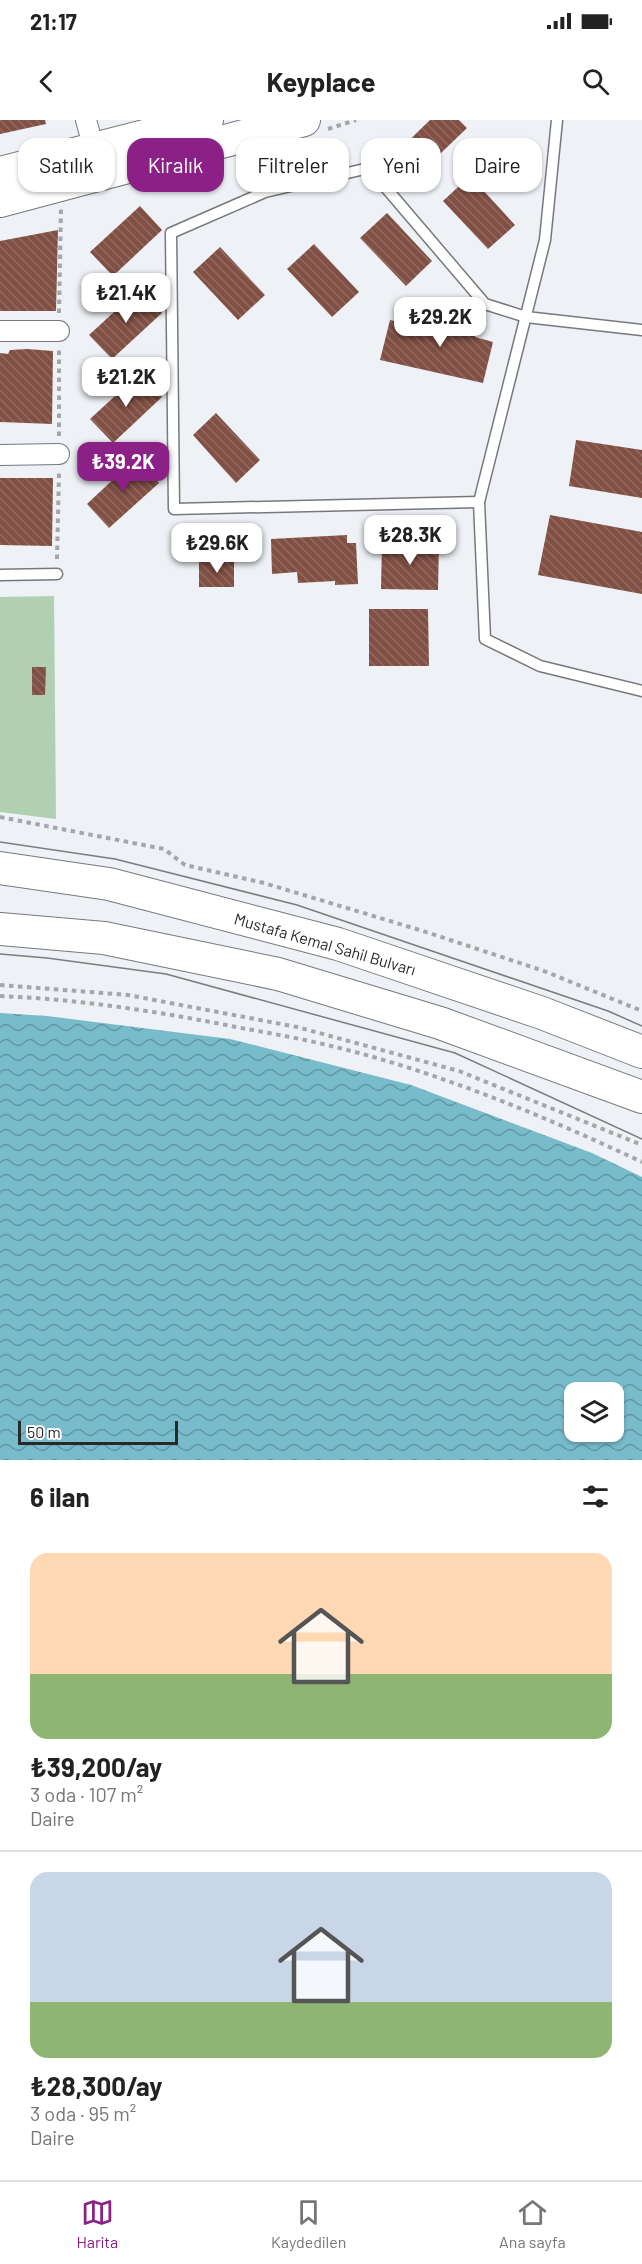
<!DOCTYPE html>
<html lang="tr">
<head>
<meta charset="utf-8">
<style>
	:root { --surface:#fff; --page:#f6f6f6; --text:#222; --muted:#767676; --line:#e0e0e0; --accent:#8b2186 }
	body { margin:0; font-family:Barlow,sans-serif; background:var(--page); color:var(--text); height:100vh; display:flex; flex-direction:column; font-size:22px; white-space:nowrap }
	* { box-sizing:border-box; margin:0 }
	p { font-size:20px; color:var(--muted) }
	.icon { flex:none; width:33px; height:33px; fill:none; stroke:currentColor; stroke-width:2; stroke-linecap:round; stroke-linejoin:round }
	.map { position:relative; height:1340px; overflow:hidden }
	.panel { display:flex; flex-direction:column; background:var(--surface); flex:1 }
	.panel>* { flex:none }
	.banner { position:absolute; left:18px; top:18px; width:606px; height:54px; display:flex; gap:12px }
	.buttons { position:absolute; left:564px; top:1262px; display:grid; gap:12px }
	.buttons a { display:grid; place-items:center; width:60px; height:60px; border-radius:12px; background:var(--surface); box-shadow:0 2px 4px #0004; font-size:30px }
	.scale { position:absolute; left:18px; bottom:15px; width:160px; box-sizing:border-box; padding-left:6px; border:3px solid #28292a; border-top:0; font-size:16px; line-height:21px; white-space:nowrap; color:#28292a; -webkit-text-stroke:4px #fff; paint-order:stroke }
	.price { position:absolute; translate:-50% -51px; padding:0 14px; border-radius:12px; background:#fff; color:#222; font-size:20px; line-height:39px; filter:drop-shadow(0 2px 3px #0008) }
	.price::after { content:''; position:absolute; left:50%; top:36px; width:18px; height:14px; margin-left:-9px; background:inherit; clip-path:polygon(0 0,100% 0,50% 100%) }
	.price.active { background:var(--accent); color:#fff }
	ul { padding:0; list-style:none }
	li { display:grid; align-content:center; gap:12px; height:318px; padding:0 30px }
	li+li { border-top:2px solid var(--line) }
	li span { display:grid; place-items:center; height:186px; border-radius:18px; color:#555 }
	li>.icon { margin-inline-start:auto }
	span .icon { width:108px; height:108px; fill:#fffc; stroke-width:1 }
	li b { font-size:26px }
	h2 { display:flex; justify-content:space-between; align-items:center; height:72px; padding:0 30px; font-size:26px }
	.pill { padding:0 21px; border-radius:18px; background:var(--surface); box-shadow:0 2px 4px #0004; font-size:21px; line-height:54px }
	.pill.active { background:var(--accent); color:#fff }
	.status { display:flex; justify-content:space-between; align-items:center; height:42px; padding:0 30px; background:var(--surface); direction:ltr }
	.status svg { height:16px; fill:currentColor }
	header { display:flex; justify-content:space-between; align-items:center; height:78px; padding:0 30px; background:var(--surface); font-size:27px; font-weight:700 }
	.tabs { display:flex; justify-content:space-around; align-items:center; height:84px; border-top:2px solid var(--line); background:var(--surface); font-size:16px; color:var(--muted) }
	.tabs a { display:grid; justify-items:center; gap:3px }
	.tabs .active { color:var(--accent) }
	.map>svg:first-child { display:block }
	.green { fill:#b1d0b2 }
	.water { fill:url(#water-waves); fill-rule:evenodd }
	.building { fill:url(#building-back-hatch) }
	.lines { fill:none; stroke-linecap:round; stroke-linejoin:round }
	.lane-casing { stroke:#76797c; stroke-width:13 }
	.street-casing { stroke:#76797c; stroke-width:22 }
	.primary-casing { stroke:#76797c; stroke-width:34 }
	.path { stroke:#a4a7a9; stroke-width:4; stroke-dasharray:4.5 4.5; stroke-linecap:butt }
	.lane { stroke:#fff; stroke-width:10 }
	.street { stroke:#fff; stroke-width:20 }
	.primary { stroke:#fff; stroke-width:32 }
	.tram { stroke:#7b7d7f; stroke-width:1.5 }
	.labels { text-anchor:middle; stroke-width:6; stroke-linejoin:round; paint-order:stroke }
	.street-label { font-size:16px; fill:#28292a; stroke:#fff }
</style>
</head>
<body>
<div class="status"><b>21:17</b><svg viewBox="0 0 49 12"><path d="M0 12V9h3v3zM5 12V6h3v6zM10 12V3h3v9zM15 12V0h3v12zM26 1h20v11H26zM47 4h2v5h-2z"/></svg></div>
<header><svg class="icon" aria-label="back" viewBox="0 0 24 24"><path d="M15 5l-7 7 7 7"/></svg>Keyplace<svg class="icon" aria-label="search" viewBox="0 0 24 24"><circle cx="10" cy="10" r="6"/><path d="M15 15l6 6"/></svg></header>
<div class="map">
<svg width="642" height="1340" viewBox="0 0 642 1340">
	<defs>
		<pattern id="water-waves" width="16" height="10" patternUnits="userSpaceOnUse" patternTransform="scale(1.5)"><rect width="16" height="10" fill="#78bbca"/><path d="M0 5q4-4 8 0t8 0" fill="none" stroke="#6298a4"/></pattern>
		<pattern id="building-back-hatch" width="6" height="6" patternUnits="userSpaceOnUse" patternTransform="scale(1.5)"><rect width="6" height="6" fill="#814f43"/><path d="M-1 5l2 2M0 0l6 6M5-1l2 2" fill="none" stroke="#906b62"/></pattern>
	</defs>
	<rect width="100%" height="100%" fill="#eef1f5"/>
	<polygon class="green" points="54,476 56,699 0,692 0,477"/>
	<path class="water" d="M0 893 47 896 230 919 411 965 592 1033 642 1057V1340H0ZM574 1272H614V1311H574Z"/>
	<g class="building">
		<polygon points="0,0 45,0 46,4 0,14"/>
		<polygon points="430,0 459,0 467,8 416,57 394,35"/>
		<polygon points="470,56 515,105 488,129 443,81"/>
		<polygon points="140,86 162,110 113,156 90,132"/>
		<polygon points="387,93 432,141 406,166 360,118"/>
		<polygon points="58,110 56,191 0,191 0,121"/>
		<polygon points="314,124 359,172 332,197 287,149"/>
		<polygon points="220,127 265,175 238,200 193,152"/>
		<polygon points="139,169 162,193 112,239 89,215"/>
		<polygon points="444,191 479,199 475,217 493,222 483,263 380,240 390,200 439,211"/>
		<polygon points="27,229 53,231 52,304 0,302 0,233 8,234 10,230"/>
		<polygon points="140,253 162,277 113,323 90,299"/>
		<polygon points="216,293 260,340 236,363 193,315"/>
		<polygon points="576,320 642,330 642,378 569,366"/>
		<polygon points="136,338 159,363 109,408 87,384"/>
		<polygon points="0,358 53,358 52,426 0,425"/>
		<polygon points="550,395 642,412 642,474 538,455"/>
		<polygon points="347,415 347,423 356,423 358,464 335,465 335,461 298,463 297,452 272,454 271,419"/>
		<polygon points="382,421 439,422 438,470 381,469"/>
		<polygon points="234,441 234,467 199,467 199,442"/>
		<polygon points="369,489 428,489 429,546 369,546"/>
		<polygon points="32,547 46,547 45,575 32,575"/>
	</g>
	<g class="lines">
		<defs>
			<g id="lane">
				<polyline points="557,0 545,120 479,382 485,519 540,546 642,571"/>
				<polyline points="479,382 174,389 171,113 265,72 369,48 485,184 526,197 642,210"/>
				<polyline points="0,455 57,454"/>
			</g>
			<g id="street">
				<polyline points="86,0 94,29"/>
				<polyline points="0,211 59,211"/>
				<polyline points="0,335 59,334"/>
			</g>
			<g id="primary">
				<polyline points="0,53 207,0"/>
				<polyline points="0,81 304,0"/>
				<polyline points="0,748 109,764 338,824 542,893 642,932"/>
				<polyline points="0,809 104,818 278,854 440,903 642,977"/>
			</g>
		</defs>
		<use href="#lane" class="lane-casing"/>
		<use href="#street" class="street-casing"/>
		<use href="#primary" class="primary-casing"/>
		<g class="path">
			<polyline points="328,9 356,0"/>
			<polyline points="59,193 61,89"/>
			<polyline points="59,316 59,230"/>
			<polyline points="57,439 59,353"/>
			<polyline points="0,697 164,729 185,745 264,763 423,811 544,851 642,891"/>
			<polyline points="0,865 128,875 297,907 459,951 642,1025"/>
			<path d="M0 876C74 879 148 890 221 904 255 911 289 916 323 924 431 949 542 995 642 1042"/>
		</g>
		<use href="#lane" class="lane"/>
		<use href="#street" class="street"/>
		<use href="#primary" class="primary"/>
		<g class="tram">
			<polyline points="0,722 115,739 297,785 608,891 642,906"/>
			<polyline points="0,834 47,838 166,854 455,933 642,1019"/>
		</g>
	</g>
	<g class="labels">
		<g class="street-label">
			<text transform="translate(325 824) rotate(16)" y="6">Mustafa Kemal Sahil Bulvarı</text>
		</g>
	</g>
</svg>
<div class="buttons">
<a><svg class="icon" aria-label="layers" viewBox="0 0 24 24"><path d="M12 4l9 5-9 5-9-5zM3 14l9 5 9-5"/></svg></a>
</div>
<div class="scale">50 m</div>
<b class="price" style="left:126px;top:204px">₺21.4K</b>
<b class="price" style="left:440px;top:228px">₺29.2K</b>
<b class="price" style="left:126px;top:288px">₺21.2K</b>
<b class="price active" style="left:123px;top:373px">₺39.2K</b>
<b class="price" style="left:410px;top:446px">₺28.3K</b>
<b class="price" style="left:217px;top:454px">₺29.6K</b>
<div class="banner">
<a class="pill">Satılık</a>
<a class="pill active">Kiralık</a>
<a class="pill">Filtreler</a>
<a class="pill">Yeni</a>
<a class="pill">Daire</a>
</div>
</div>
<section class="panel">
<h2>6 ilan<svg class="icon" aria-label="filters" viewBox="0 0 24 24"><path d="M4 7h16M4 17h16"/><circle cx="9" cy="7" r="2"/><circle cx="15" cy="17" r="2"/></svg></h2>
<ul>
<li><span style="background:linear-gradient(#ffd9b3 65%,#8fb573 0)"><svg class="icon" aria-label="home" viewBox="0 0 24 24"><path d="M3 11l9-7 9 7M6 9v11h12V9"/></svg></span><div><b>₺39,200/ay</b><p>3 oda · 107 m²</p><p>Daire</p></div></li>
<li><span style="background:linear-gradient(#c9d6e8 70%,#8fb573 0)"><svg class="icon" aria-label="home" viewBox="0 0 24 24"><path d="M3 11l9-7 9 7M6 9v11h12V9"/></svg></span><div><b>₺28,300/ay</b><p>3 oda · 95 m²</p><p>Daire</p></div></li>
</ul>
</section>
<nav class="tabs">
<a class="active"><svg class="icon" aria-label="map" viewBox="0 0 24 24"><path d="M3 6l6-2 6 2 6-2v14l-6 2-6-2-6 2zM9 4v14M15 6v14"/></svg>Harita</a>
<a><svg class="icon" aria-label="saved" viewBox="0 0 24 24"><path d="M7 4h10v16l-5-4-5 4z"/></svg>Kaydedilen</a>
<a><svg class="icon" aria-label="home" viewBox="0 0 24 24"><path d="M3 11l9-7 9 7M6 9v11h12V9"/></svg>Ana sayfa</a>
</nav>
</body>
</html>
